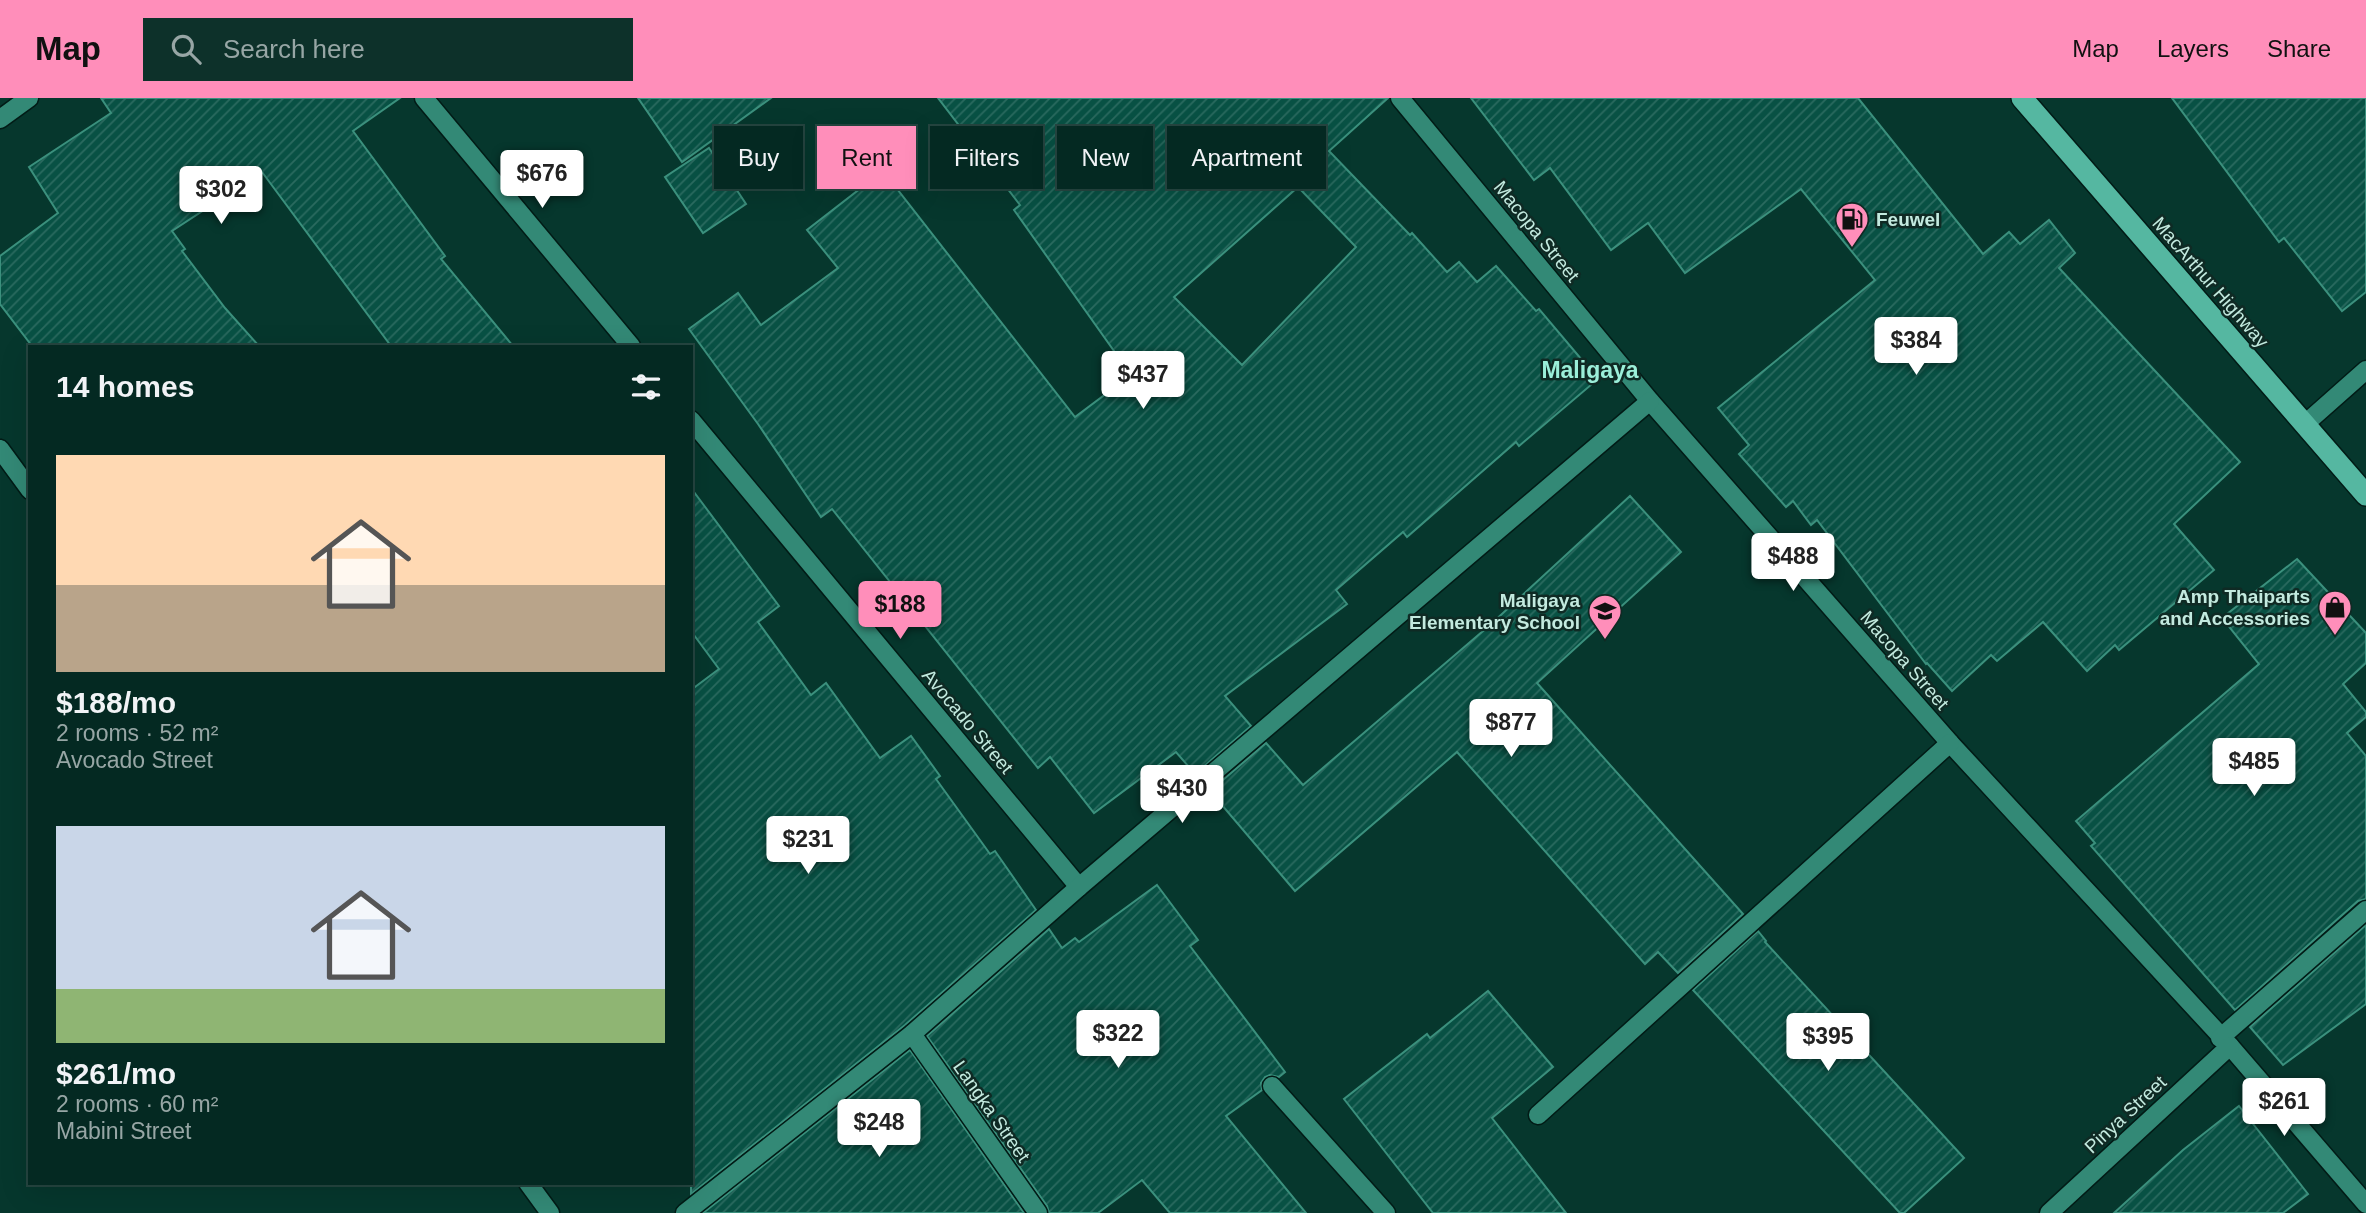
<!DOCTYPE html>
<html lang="en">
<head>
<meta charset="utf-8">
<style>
	:root { --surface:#042922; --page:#0d312a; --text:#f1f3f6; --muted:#97a6a5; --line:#254540; --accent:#ff8eba }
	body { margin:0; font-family:Arial,sans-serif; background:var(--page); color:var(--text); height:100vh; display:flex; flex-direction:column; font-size:26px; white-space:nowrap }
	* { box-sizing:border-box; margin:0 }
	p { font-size:23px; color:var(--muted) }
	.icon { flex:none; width:38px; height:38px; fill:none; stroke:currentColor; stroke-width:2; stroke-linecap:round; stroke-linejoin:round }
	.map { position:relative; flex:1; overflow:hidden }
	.drawer { position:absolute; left:28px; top:247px; width:665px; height:840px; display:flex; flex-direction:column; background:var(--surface); border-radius:0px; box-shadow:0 7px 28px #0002,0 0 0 2px var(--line) }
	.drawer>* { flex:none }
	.top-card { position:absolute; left:714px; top:28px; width:665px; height:63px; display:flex; gap:14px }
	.price { position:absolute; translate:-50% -60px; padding:0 16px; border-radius:7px; background:#fff; color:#222; font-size:23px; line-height:46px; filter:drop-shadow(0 2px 4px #0008) }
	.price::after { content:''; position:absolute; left:50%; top:42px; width:21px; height:16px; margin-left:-10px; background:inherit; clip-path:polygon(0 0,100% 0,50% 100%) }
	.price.active { background:var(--accent); color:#111 }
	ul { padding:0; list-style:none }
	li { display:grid; align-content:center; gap:14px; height:371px; padding:0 28px }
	li span { display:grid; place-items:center; height:217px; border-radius:0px; color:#555 }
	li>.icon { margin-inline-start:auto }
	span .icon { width:126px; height:126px; fill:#fffc; stroke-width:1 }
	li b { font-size:30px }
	h2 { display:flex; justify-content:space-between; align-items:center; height:84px; padding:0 28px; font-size:30px }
	.chip { padding:0 24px; border-radius:0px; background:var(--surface); box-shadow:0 7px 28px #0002,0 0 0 2px var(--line); font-size:24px; line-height:63px }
	.chip.active { background:var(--accent); color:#111 }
	header { display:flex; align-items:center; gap:42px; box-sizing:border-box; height:98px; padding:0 35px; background:var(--accent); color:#111 }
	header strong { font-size:33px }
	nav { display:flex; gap:38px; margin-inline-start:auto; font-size:24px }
	.search { width:490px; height:63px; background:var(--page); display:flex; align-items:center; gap:18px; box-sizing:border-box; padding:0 24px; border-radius:0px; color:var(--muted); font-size:26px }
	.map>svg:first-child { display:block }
	.building { fill:url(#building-hatch); stroke:#3b907d; stroke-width:2; fill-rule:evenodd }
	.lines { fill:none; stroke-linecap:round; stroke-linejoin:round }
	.minor-casing { stroke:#021b16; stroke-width:21 }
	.highway-casing { stroke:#021b16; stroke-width:24 }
	.minor { stroke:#338976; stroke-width:18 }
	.highway { stroke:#55b7a1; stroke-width:21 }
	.labels { text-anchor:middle; stroke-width:5; stroke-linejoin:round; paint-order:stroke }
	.poi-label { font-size:19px; font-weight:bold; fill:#c3eadf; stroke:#0f2a24; text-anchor:end }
	.street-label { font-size:19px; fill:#c3eadf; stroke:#0f2a24 }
	.quarter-label { font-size:23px; font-weight:bold; fill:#9befd9; stroke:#0f2a24 }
</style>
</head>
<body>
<header>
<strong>Map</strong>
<div class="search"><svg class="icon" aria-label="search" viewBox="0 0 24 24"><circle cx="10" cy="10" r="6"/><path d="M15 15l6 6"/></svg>Search here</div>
<nav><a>Map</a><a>Layers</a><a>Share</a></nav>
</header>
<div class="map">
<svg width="2366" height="1115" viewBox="0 0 2366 1115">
	<defs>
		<pattern id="building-hatch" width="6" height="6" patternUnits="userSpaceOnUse" patternTransform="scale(1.75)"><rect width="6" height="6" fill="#085144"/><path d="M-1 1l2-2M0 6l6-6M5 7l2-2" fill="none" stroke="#2a6a5f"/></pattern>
	</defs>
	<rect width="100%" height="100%" fill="#06372d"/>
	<g class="building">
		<polygon points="101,0 400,0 353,33 445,158 441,161 513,248 391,248 262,74 172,133 185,151 182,153 225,210 259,248 32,248 0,206 0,158 58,115 29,69 111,15"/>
		<polygon points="638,0 771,0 682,64"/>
		<path d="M938 0H1388L1329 53 1410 137 1412 135 1447 174 1459 164 1477 184 1496 168 1536 213 1539 211 1598 281 1519 348 1516 344 1407 439 1403 434 1336 492 1347 506 1225 598 1251 628 1195 676 1176 654 1094 715 1050 659 1038 670 832 411 821 419 758 326 689 231 738 195 761 227 838 170 807 132 883 73 1075 319 1131 277 1014 112 1020 107ZM1298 89 1356 149 1242 267 1174 199Z"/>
		<polygon points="1471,0 1858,0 1983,156 2009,134 2020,146 2049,122 2075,155 2059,170 2240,364 2174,426 2214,472 2119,552 2115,547 2087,573 2043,524 1997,563 1991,557 1952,593 1927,565 1926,566 1817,422 1811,427 1793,403 1786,409 1739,356 1749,347 1718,310 1875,182 1801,91 1685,175 1648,125 1611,152 1550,70 1534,82"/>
		<polygon points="2172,0 2366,0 2366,194 2342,213 2284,140 2279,144"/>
		<polygon points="709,50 746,106 703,135 665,79"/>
		<polygon points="691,390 779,508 758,524 811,597 826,585 880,660 911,638 940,678 936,681 990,756 995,753 1036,812 905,927 691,1096 691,592 719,571 691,533"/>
		<polygon points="1630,398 1681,454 1537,585 1743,816 1678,875 1658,854 1645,866 1457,654 1295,793 1210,693 1266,645 1303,687 1490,527"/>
		<polygon points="2297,461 2366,535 2366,565 2343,586 2366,614 2366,619 2347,635 2366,658 2366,801 2358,803 2235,912 2091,748 2095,745 2076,723 2259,566 2222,520"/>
		<polygon points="1157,787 1198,842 1190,848 1285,974 1279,979 1270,977 1265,979 1261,985 1262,992 1226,1018 1306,1115 1170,1115 1142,1082 1098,1115 1049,1115 1047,1108 927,938 1049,831 1062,850 1075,840 1079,844"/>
		<polygon points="2366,827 2366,906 2283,967 2250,929"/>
		<polygon points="1758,833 1766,843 1765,844 1964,1060 1904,1115 1900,1115 1693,892"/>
		<polygon points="1488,893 1553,969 1492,1020 1566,1115 1433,1115 1344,1001 1427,936 1430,940"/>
		<polygon points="910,952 1024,1115 703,1115"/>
		<polygon points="2239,1008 2308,1096 2283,1115 2114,1115 2183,1052"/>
	</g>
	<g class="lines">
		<defs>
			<g id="minor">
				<polyline points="424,0 631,248"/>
				<polyline points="1400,0 1650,303 1950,645 2230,948 2366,1106"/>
				<polyline points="0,21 29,0"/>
				<polyline points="691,322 1079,789"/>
				<polyline points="2305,326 2366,272"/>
				<polyline points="0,351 30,392"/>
				<polyline points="912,936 1038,1115"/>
				<polyline points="2220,940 2366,812"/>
				<polyline points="1272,988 1386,1115"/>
				<polyline points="1538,1017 1950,645"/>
				<polyline points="528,1085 550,1115"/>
				<polyline points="685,1115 912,936 1079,789 1650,303"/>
				<polyline points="2049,1115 2230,948"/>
			</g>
			<polyline id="highway" points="2022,0 2366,397"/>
		</defs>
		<use href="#minor" class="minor-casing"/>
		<use href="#highway" class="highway-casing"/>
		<use href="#minor" class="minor"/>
		<use href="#highway" class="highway"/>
	</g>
	<defs>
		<symbol id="fuel-pin" viewBox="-11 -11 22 30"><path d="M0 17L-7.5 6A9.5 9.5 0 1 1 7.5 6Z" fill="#ff8eba" stroke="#0f2a24"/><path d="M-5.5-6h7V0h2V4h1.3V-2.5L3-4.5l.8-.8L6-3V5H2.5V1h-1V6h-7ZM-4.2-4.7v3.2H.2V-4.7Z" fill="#111"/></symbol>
		<symbol id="shop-pin" viewBox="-11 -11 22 30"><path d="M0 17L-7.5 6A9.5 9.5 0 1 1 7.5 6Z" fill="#ff8eba" stroke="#0f2a24"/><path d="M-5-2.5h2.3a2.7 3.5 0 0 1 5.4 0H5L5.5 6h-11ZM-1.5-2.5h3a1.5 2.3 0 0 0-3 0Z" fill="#111"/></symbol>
		<symbol id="school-pin" viewBox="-11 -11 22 30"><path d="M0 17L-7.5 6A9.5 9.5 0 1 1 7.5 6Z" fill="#ff8eba" stroke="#0f2a24"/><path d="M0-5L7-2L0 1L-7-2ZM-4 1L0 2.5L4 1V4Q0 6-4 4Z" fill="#111"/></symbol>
	</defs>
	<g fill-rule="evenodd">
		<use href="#fuel-pin" x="1833" y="102" width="38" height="52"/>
		<use href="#shop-pin" x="2316" y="490" width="38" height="52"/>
		<use href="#school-pin" x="1586" y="494" width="38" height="52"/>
	</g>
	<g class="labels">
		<g class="poi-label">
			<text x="1876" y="128" text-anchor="start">Feuwel</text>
			<text x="2310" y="505">Amp Thaiparts<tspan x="2310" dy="22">and Accessories</tspan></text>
			<text x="1580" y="509">Maligaya<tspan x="1580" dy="22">Elementary School</tspan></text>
		</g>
		<g class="street-label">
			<text transform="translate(1537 133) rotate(51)" y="7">Macopa Street</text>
			<text transform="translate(2211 184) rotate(49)" y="7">MacArthur Highway</text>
			<text transform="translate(1905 562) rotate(49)" y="7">Macopa Street</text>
			<text transform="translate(968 623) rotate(50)" y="7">Avocado Street</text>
			<text transform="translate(992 1013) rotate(55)" y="7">Langka Street</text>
			<text transform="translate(2125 1016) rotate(-43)" y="7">Pinya Street</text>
		</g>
		<g class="quarter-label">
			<text x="1590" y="280">Maligaya</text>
		</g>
	</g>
</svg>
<b class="price" style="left:542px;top:112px">$676</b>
<b class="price" style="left:221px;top:128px">$302</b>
<b class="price" style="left:1916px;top:279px">$384</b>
<b class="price" style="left:1143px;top:313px">$437</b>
<b class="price" style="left:1793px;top:495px">$488</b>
<b class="price active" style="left:900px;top:543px">$188</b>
<b class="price" style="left:1511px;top:661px">$877</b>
<b class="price" style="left:2254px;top:700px">$485</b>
<b class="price" style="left:1182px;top:727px">$430</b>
<b class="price" style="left:808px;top:778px">$231</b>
<b class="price" style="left:1118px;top:972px">$322</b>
<b class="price" style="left:1828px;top:975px">$395</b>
<b class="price" style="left:2284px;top:1040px">$261</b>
<b class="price" style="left:879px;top:1061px">$248</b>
<div class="top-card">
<a class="chip">Buy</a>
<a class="chip active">Rent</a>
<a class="chip">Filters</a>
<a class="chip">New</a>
<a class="chip">Apartment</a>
</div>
<section class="drawer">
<h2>14 homes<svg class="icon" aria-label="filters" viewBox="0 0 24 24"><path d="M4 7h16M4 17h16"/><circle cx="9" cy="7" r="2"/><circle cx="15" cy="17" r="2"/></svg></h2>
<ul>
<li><span style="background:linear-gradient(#ffd9b3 60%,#b9a48a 0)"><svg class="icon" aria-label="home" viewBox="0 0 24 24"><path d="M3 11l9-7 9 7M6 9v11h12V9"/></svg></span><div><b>$188/mo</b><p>2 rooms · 52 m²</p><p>Avocado Street</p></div></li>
<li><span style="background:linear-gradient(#c9d6e8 75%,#8fb573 0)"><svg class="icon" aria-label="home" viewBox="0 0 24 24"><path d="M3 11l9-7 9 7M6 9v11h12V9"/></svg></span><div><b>$261/mo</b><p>2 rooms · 60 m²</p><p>Mabini Street</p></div></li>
</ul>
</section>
</div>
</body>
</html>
